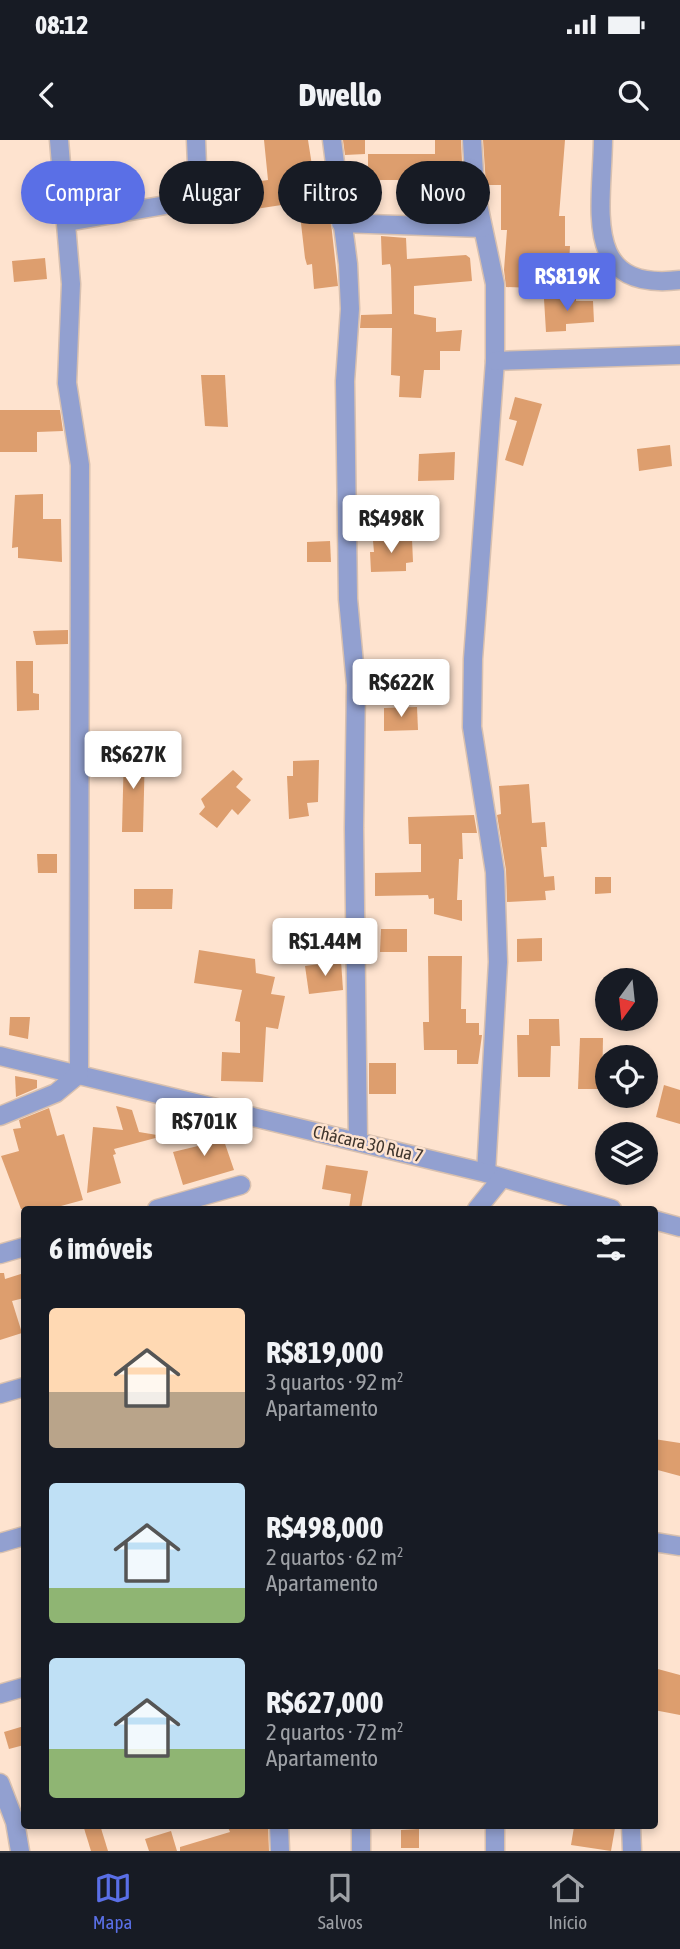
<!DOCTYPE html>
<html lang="pt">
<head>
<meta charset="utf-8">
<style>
	:root { --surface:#171b24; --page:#242831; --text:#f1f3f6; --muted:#9ea1a6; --line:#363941; --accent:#5a6fe6 }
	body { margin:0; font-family:"Asap Condensed",sans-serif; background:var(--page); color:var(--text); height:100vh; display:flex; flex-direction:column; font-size:26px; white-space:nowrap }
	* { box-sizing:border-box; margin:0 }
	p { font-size:23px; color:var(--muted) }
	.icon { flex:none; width:38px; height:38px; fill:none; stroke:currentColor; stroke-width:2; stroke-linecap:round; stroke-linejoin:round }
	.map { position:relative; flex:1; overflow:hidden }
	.sheet { position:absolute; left:21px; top:1066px; width:637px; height:623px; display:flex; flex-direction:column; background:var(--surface); border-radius:7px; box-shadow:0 4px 10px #0003 }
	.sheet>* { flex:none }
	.guide { position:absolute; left:21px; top:21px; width:639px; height:63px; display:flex; gap:14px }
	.needle { width:46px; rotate:195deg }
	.buttons { position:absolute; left:595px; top:828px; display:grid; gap:14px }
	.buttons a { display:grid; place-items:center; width:63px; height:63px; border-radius:50%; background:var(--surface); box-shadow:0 4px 10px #0003; font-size:35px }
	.price { position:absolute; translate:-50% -60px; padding:0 16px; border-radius:7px; background:#fff; color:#222; font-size:23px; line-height:46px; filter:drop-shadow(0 2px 4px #0008) }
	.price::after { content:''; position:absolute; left:50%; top:42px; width:21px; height:16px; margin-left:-10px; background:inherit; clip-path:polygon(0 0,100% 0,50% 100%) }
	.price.selected { background:var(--accent); color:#fff }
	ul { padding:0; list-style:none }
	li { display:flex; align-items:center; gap:21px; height:175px; padding:0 28px }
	li span { display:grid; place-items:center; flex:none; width:196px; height:140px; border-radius:7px; color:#555 }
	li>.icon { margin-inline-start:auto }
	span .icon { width:84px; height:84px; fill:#fffc; stroke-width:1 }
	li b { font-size:30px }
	h2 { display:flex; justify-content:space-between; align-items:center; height:84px; padding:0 28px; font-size:30px }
	.tag { padding:0 24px; border-radius:32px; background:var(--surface); box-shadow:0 4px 10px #0003; font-size:24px; line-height:63px }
	.tag.selected { background:var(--accent); color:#fff }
	.status { display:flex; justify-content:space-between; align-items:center; height:49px; padding:0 35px; background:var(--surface); direction:ltr }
	.status svg { height:19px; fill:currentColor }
	header { display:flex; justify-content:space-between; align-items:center; height:91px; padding:0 28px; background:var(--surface); font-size:32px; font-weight:800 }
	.tabs { display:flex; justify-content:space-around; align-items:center; height:98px; border-top:2px solid var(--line); background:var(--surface); font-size:19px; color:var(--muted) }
	.tabs a { display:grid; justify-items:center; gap:4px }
	.tabs .selected { color:var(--accent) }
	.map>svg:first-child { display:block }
	.building { fill:#dd9e6e }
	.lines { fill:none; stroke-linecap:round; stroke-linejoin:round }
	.street-casing { stroke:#d8c0af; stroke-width:21 }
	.street { stroke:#92a0d0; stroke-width:18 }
	.labels { text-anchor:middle; stroke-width:5; stroke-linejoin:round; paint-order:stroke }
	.street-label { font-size:18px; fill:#3f352d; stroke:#fee3cf }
</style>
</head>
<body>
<div class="status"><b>08:12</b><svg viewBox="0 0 49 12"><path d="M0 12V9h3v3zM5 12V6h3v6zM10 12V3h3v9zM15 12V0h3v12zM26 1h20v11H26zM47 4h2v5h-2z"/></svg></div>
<header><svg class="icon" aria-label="back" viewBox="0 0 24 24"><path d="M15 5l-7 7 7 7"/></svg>Dwello<svg class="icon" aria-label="search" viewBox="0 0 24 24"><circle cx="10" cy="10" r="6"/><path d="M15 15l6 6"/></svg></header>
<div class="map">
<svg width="680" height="1711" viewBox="0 0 680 1711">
	<rect width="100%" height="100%" fill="#fee3cf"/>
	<g class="building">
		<polygon points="264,0 308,0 316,51 324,51 327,75 330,74 338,146 314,149 312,124 307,125 305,118 299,66 289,67 288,64 243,71 239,44 268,40"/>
		<polygon points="343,0 365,0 365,14 345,15"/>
		<polygon points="435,0 461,0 462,22 435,22 435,44 413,44 413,40 368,40 368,14 435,14"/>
		<polygon points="483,0 565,0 559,76 565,76 565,106 570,106 569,124 534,122 534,148 506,147 504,130 507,90 501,90 501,45 486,45"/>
		<polygon points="381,96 406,98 407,119 466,115 470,118 472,141 414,146 414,174 436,178 436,192 462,190 460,211 440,211 440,230 424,230 421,258 399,257 400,236 391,235 392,188 360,188 361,175 392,174 391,128 390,124 382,125"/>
		<polygon points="45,118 47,139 14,142 12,121"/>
		<polygon points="576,158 576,161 593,161 594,182 566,184 566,191 546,192 544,159"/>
		<polygon points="201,235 225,235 228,287 205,286"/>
		<polygon points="515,257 542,264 523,326 505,320 517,281 509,279"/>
		<polygon points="0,270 60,270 63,291 37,292 37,312 0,312"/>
		<polygon points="670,305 672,326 639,331 637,309"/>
		<polygon points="455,312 454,340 418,341 419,314"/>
		<polygon points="43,354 43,379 61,379 62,422 18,418 18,407 12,408 15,355"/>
		<polygon points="412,399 413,422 406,423 406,431 371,432 370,412 374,412 373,401"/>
		<polygon points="330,401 331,422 307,422 307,402"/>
		<polygon points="68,490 68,504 36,505 33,491"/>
		<polygon points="16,521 33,521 33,553 39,554 39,570 17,571"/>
		<polygon points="417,567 418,590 384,591 384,568"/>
		<polygon points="124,610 145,611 143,692 122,692"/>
		<polygon points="319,620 318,662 307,663 309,676 289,679 287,636 293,636 293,621"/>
		<polygon points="233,630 243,639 236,647 251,660 238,675 232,669 217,688 199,674 205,667 201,659"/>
		<polygon points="529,644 532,683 545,682 547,707 541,707 544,737 554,736 555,750 545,751 546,760 507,762 506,730 497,675 501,674 499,646"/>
		<polygon points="474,675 477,693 462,693 463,719 459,719 457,760 462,760 462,781 434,774 434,758 429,759 428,755 375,756 375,733 421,732 421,704 409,704 408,677"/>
		<polygon points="37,714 57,714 57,733 38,733"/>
		<polygon points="595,737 611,737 611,753 595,754"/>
		<polygon points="134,749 173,749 172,769 134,769"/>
		<polygon points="381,789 407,789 407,812 380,812"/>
		<polygon points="542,798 542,821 517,822 517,799"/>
		<polygon points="199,810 255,819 256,833 275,837 271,854 285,856 278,889 266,887 263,942 221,941 222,912 240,913 240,882 235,881 242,850 194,843"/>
		<polygon points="428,816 462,816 461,869 466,869 466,883 479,883 479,895 482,895 478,924 457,924 457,910 424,910 423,882 429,882"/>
		<polygon points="341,821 343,850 309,854 305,826"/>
		<polygon points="10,877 30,877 28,899 9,895"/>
		<polygon points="529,879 559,879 560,906 551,906 550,937 518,937 517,895 529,895"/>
		<polygon points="580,898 603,898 602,949 578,949"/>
		<rect x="369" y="923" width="27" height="31"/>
		<polygon points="15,936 37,940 37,948 16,957"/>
		<polygon points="664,945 680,950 680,984 656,977"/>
		<polygon points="116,966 132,970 139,992 163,996 114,1009 116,1014 113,1015 121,1043 87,1053 93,987 123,990"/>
		<polygon points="49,968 57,996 64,994 83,1060 50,1069 21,1069 1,1016 19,1011 13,989 21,988 19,980"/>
		<polygon points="196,986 221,992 234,1030 183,1045 173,1012 202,1005"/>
		<polygon points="326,1025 368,1031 361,1069 349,1069 351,1054 322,1049"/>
		<polygon points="0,1133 4,1133 5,1139 24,1133 24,1158 12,1161 22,1193 0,1200"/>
		<polygon points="654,1299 680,1303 680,1336 654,1329"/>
		<polygon points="654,1528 680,1535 680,1575 654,1570"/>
		<polygon points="24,1586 24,1605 9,1609 4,1592"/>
		<polygon points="83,1685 100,1685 108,1711 91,1711"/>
		<polygon points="227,1685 268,1685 269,1711 180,1711 180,1707 230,1692"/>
		<polygon points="580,1685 615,1688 611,1711 571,1705 574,1687 579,1688"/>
		<polygon points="419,1689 419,1708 401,1708 401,1690"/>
		<polygon points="171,1691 177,1711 149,1711 145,1699"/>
	</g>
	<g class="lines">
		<defs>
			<g id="street">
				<polyline points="332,0 348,124 350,169 345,241 348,459 356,545 354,688 358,1001"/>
				<polyline points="472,0 475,50 495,144 495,221 473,519 472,587 495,732 498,822 486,1033"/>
				<path d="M603 0C602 70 581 152 680 140"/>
				<polyline points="67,82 183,62 198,51 196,0"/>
				<polyline points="341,83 482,88"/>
				<polyline points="495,221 680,215"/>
				<polyline points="0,916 486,1033 612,1069"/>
				<polyline points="0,976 56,953 79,934 80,325 67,243 71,144 59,0"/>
				<polyline points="157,1069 241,1045"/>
				<polyline points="477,1069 502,1038"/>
				<polyline points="654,1080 680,1087"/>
				<polyline points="0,1114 24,1107"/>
				<polyline points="0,1254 24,1247"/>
				<polyline points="654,1402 680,1406"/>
				<polyline points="0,1403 24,1396"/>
				<polyline points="0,1554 24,1547"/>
				<polyline points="0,1643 15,1682 20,1711"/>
				<polyline points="279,1685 280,1711"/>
				<polyline points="361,1685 361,1711"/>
				<polyline points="495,1685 495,1711"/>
				<polyline points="631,1685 632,1711"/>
			</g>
		</defs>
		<use href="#street" class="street-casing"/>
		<use href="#street" class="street"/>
	</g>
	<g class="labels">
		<g class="street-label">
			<text transform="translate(368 1004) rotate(13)" y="6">Chácara 30 Rua 7</text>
		</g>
	</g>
</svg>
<div class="buttons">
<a><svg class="needle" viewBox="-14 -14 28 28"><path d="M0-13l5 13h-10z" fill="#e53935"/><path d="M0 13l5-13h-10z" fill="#9ea1a6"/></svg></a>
<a><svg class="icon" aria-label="locate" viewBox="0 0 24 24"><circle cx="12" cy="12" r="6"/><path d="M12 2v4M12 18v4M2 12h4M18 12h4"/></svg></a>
<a><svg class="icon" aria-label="layers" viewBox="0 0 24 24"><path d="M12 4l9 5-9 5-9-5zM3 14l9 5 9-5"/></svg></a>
</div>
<b class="price selected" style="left:567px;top:173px">R$819K</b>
<b class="price" style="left:391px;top:415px">R$498K</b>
<b class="price" style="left:401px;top:579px">R$622K</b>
<b class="price" style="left:133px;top:651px">R$627K</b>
<b class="price" style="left:325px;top:838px">R$1.44M</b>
<b class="price" style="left:204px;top:1018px">R$701K</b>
<div class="guide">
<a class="tag selected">Comprar</a>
<a class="tag">Alugar</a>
<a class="tag">Filtros</a>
<a class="tag">Novo</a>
</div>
<section class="sheet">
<h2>6 imóveis<svg class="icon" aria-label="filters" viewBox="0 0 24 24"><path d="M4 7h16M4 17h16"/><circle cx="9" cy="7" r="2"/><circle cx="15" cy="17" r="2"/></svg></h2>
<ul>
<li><span style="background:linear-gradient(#ffd9b3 60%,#b9a48a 0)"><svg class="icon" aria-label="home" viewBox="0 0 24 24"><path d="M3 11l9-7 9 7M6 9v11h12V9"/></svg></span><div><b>R$819,000</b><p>3 quartos · 92 m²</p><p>Apartamento</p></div></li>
<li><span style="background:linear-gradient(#bfe0f5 75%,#8fb573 0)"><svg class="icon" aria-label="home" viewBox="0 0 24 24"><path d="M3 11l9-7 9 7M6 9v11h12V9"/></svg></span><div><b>R$498,000</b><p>2 quartos · 62 m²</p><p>Apartamento</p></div></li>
<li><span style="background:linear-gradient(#bfe0f5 65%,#8fb573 0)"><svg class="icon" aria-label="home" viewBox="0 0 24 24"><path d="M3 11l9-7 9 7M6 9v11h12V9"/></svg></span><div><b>R$627,000</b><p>2 quartos · 72 m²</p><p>Apartamento</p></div></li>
</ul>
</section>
</div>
<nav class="tabs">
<a class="selected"><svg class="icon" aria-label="map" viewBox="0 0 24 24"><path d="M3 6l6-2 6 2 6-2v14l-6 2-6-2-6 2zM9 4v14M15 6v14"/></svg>Mapa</a>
<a><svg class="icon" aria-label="saved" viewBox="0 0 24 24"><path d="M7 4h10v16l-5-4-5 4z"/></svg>Salvos</a>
<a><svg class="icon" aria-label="home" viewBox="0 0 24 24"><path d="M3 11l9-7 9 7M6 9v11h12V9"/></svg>Início</a>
</nav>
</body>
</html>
